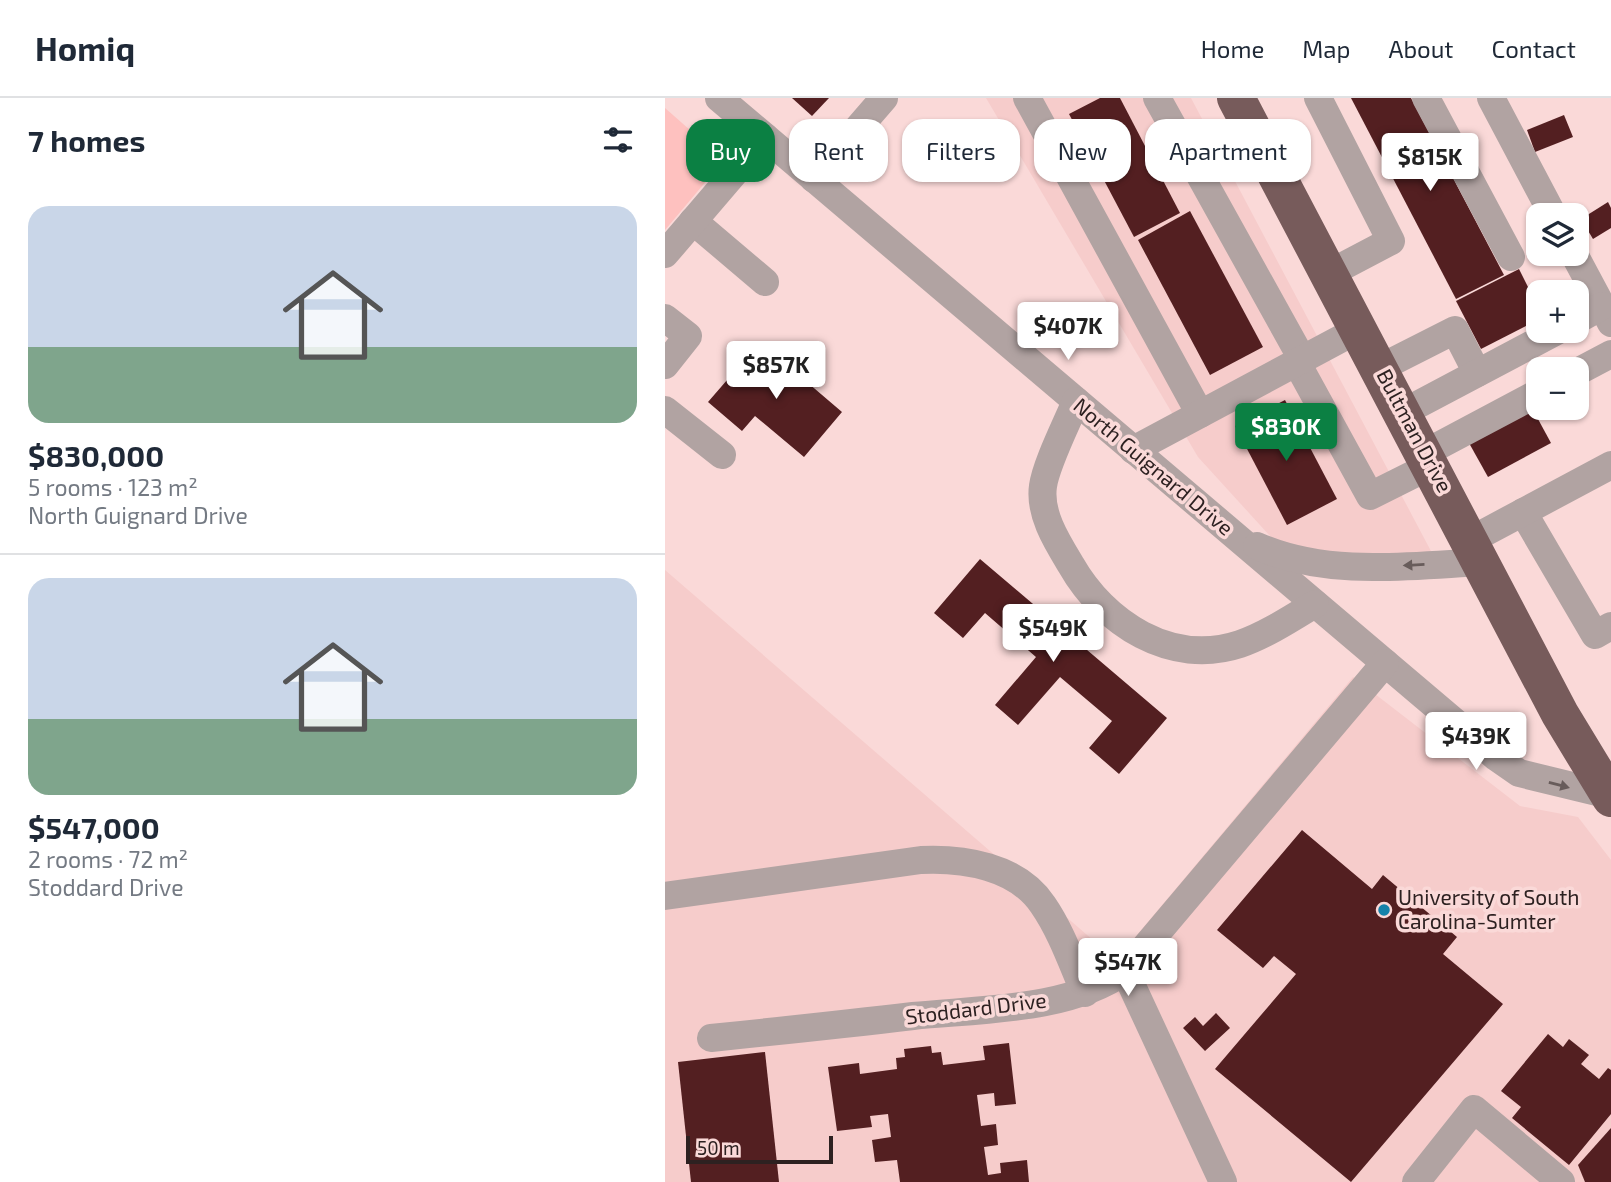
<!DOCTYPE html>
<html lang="en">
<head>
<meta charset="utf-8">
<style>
	:root { --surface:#fff; --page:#f2f2f3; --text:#1f2937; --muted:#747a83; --line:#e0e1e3; --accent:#0b8043 }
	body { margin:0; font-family:"Exo 2",sans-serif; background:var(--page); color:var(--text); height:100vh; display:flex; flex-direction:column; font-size:26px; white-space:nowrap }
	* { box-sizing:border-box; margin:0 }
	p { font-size:23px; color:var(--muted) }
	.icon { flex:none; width:38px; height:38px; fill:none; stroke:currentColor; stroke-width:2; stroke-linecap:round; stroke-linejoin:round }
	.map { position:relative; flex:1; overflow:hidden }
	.side { display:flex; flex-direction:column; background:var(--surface); width:665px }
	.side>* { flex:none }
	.top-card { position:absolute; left:21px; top:21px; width:665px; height:63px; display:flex; gap:14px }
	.tools { position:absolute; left:861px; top:105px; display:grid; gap:14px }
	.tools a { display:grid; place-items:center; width:63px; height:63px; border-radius:14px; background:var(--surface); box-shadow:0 2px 5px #0004; font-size:35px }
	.scale { position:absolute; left:21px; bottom:18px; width:147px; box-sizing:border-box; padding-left:7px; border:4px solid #2d2121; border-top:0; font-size:19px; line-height:24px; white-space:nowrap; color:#2d2121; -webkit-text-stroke:5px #fad9d8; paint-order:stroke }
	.price { position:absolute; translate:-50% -60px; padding:0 16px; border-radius:7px; background:#fff; color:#222; font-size:23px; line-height:46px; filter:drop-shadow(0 2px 4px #0008) }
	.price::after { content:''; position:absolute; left:50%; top:42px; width:21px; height:16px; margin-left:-10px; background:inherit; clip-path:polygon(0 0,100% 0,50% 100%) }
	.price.active { background:var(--accent); color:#fff }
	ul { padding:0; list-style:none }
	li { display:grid; align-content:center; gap:14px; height:371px; padding:0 28px }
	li+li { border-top:2px solid var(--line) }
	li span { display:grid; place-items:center; height:217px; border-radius:21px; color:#555 }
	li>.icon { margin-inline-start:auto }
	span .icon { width:126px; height:126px; fill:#fffc; stroke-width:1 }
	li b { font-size:30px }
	h2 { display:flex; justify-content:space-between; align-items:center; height:84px; padding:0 28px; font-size:30px }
	.pill { padding:0 24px; border-radius:21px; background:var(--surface); box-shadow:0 2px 5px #0004; font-size:24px; line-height:63px }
	.pill.active { background:var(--accent); color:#fff }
	header { display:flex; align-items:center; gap:42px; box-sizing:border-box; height:98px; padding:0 35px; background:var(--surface); border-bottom:2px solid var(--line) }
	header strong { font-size:33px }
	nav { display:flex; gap:38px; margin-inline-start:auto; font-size:24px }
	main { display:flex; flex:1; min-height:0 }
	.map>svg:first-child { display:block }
	.built { fill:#f6cccb }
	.green { fill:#fec1bf }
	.building { fill:#531f21 }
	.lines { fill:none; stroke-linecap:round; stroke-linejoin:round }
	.minor { stroke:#b1a3a2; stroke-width:28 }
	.highway { stroke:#775b5b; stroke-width:38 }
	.oneway { fill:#685c5b }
	.poi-dot { fill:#1582aa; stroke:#fad9d8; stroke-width:2.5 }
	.labels { text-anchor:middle; stroke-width:7; stroke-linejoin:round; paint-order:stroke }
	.street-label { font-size:21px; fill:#2d2121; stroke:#fad9d8 }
	.poi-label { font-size:21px; fill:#2d2121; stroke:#fad9d8; text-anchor:start }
</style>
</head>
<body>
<header>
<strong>Homiq</strong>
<nav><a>Home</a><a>Map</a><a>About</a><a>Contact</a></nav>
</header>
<main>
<section class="side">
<h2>7 homes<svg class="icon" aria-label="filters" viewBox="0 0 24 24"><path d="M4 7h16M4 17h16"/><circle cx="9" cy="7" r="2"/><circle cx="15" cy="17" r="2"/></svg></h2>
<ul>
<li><span style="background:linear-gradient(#c9d6e8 65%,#7fa58c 0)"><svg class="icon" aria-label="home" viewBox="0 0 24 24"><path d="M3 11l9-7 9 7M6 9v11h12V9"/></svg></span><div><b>$830,000</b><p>5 rooms · 123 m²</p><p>North Guignard Drive</p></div></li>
<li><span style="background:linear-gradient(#c9d6e8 65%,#7fa58c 0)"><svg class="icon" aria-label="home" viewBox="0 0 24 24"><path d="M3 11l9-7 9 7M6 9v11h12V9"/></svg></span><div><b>$547,000</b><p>2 rooms · 72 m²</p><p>Stoddard Drive</p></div></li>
</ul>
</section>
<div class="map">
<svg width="946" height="1084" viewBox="0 0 946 1084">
	<rect width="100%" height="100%" fill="#fad9d8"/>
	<g class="built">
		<polygon points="321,0 526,0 767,455 723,464 615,449 533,359"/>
		<polygon points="0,472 451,862 688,579 855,708 913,719 946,762 946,1084 0,1084"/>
	</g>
	<polygon class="green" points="0,10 59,62 0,132"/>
	<g class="building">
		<polygon points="127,0 164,0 147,18"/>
		<polygon points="435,0 455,0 515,115 469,139 404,16"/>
		<polygon points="686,0 746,0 839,177 791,201"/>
		<polygon points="899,17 908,39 870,54 862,32"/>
		<polygon points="943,104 946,110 946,130 928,141 916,121"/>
		<polygon points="525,113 598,249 545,277 473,142"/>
		<polygon points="854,171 873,209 873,222 816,251 791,203"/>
		<polygon points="95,244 177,314 139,359 90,318 77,333 43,304"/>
		<polygon points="620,302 672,401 622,427 570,328"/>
		<polygon points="867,310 886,345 823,379 804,345"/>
		<polygon points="315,461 502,620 454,676 424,650 447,623 395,579 353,627 330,607 371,559 320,515 298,540 269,515"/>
		<polygon points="637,732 707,791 718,777 792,839 778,856 838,906 686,1084 550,971 631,876 609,858 598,870 552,832"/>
		<polygon points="551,915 565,930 540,953 518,930 530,919 538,928"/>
		<polygon points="883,936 898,949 904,941 924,957 916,966 934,981 943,970 946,972 946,1016 904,1067 847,1020 856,1009 836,993"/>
		<polygon points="344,945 351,1006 330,1008 329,995 312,997 316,1028 331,1026 333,1047 319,1049 323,1077 336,1075 335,1065 362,1062 364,1084 235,1084 232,1062 210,1064 207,1042 226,1039 223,1016 205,1018 207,1029 172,1033 163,969 194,965 195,976 232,971 231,960 240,959 239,951 266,948 267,955 276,954 278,967 320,962 318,948"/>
		<polygon points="100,954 114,1084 26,1084 13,964"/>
		<polygon points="946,1030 946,1084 920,1084 913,1067"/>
	</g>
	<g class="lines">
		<g class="minor">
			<polyline points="54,0 831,659 854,675 944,697"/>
			<polyline points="362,0 535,316"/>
			<polyline points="492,0 637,261"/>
			<polyline points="653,0 726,143 665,175"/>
			<polyline points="761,0 846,159"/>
			<polyline points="826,0 888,117"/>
			<polyline points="149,81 219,0"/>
			<polyline points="28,123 100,184"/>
			<polyline points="0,156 100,39"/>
			<polyline points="909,156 946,225"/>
			<polyline points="0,220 23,238 0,267"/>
			<polyline points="912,222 937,208"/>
			<polyline points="632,265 705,398 767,367"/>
			<polyline points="715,270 790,232 812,275"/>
			<polyline points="912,274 946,256"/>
			<path d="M411 303C402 325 381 366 378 388 374 416 392 444 406 467 439 525 506 569 575 546 601 537 627 520 650 506"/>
			<polyline points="0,312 57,357"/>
			<polyline points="739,314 892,233"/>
			<polyline points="468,352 694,231"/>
			<polyline points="760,355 873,295"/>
			<polyline points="858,414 930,537 946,528"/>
			<polyline points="806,442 946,367"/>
			<path d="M592 448C663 479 742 468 817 464"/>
			<path d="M0 798 256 762C298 760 352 768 378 807 396 833 407 865 420 895"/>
			<polyline points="460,873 558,1084"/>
			<path d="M46 940C114 933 181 926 248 918 316 911 403 913 460 873L720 565"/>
			<polyline points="751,1084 809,1011 896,1084"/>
		</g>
		<polyline class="highway" points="571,0 895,616 946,700"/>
	</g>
	<defs><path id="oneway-solid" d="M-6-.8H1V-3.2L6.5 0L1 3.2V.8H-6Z" transform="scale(1.75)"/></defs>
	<g class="oneway">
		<use href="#oneway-solid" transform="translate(749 467) rotate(177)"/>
		<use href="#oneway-solid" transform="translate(894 687) rotate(15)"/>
	</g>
	<circle class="poi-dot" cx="719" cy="812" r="7"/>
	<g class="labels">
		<g class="street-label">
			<text transform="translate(749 333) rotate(62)" y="7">Bultman Drive</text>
			<text transform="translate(488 369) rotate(40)" y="7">North Guignard Drive</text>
			<text transform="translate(311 911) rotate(-7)" y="7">Stoddard Drive</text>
		</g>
		<g class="poi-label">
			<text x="733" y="807">University of South<tspan x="733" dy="24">Carolina-Sumter</tspan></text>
		</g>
	</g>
</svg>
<div class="tools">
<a><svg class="icon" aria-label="layers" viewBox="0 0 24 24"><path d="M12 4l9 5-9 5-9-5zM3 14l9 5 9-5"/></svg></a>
<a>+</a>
<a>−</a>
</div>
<div class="scale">50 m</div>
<b class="price" style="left:765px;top:95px">$815K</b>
<b class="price" style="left:403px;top:264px">$407K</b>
<b class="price" style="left:111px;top:303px">$857K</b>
<b class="price active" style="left:621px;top:365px">$830K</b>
<b class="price" style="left:388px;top:566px">$549K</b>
<b class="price" style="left:811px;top:674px">$439K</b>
<b class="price" style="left:463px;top:900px">$547K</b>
<div class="top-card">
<a class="pill active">Buy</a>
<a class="pill">Rent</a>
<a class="pill">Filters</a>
<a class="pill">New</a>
<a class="pill">Apartment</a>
</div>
</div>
</main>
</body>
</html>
